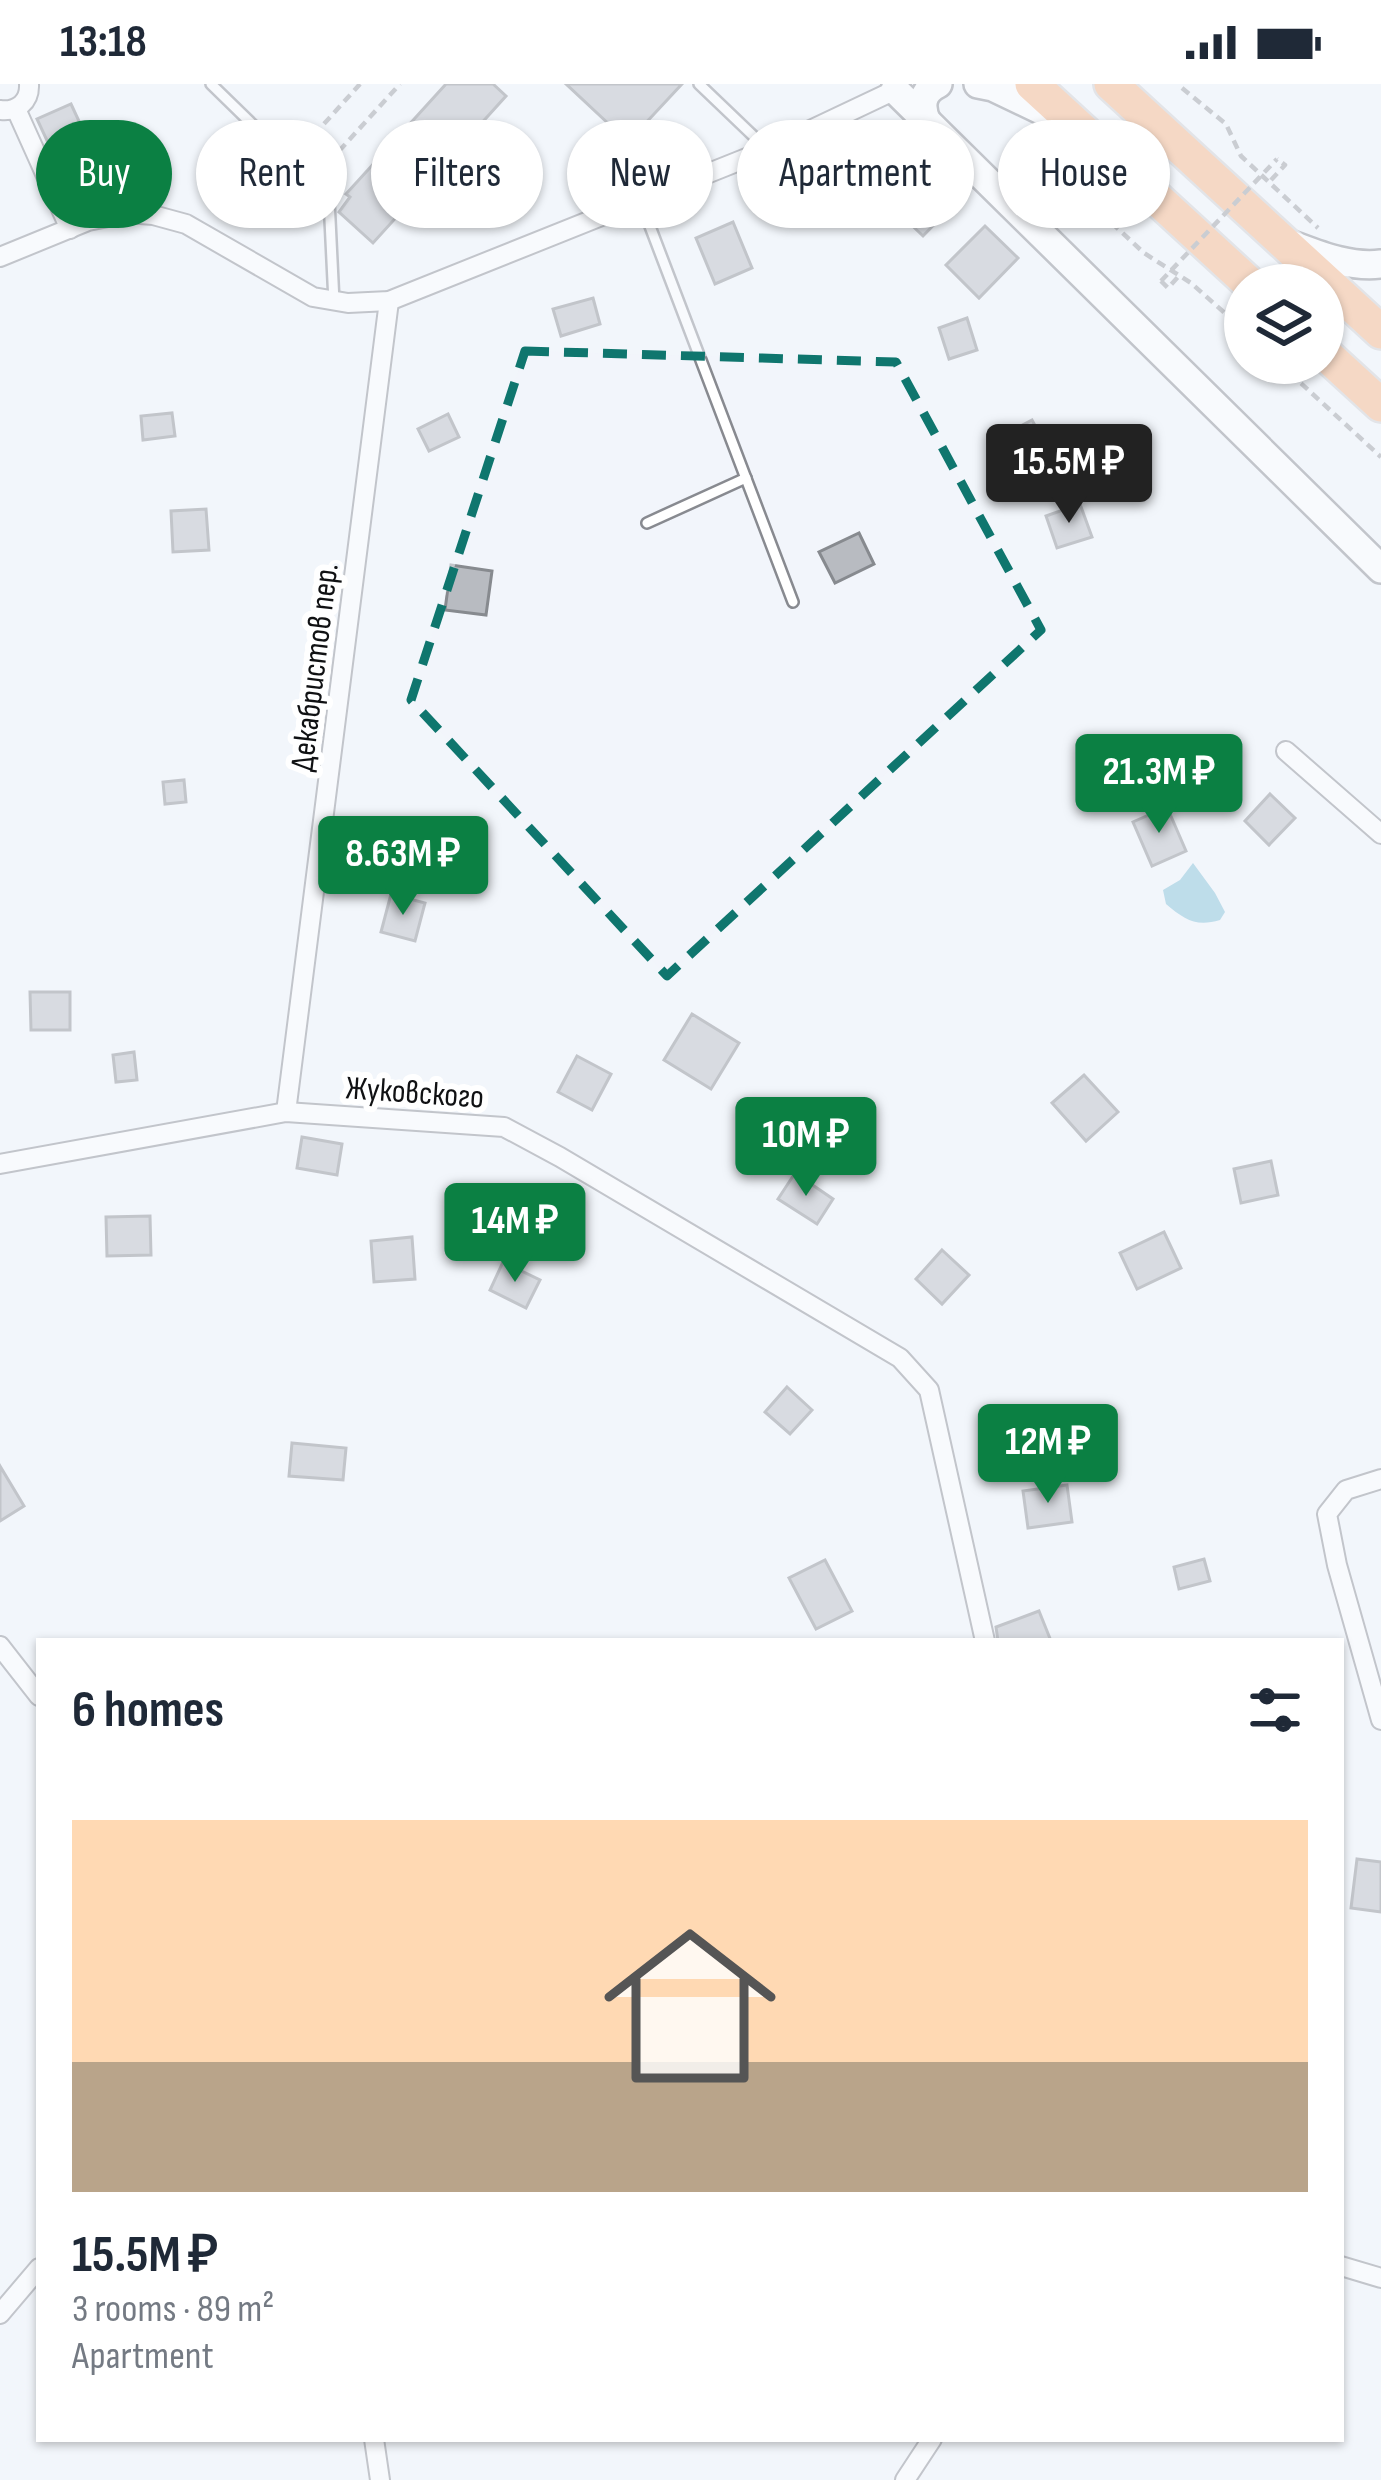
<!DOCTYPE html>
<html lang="en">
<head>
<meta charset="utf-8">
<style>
	:root { --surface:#fff; --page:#f2f2f3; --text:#1f2937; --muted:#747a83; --accent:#0b8043 }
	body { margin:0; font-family:"Sofia Sans Condensed",sans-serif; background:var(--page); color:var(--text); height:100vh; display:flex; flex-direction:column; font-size:45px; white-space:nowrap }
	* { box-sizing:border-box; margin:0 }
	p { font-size:39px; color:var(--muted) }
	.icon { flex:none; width:66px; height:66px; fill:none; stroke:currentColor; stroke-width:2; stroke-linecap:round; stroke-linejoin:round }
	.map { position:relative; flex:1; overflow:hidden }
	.sheet { position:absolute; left:36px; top:1554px; width:1308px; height:804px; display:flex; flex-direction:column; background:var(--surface); border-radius:0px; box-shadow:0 3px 9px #0004 }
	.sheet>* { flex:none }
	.guide { position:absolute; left:36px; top:36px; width:1311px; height:108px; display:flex; gap:24px }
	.buttons { position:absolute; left:1224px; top:180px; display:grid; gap:24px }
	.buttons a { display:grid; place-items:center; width:120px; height:120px; border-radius:50%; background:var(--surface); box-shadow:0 3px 9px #0004; font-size:60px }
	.price { position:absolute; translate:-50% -102px; padding:0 27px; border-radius:12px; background:var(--accent); color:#fff; font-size:39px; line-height:78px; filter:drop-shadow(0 3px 6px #0008) }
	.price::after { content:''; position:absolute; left:50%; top:72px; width:36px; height:27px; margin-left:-18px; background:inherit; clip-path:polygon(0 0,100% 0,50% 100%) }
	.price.on { background:#222; color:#fff }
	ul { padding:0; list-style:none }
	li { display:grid; align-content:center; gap:24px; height:636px; padding:0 36px }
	li span { display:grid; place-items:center; height:372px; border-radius:0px; color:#555 }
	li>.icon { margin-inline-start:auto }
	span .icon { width:216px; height:216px; fill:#fffc; stroke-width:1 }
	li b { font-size:51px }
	h2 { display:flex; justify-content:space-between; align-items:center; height:144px; padding:0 36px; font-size:51px }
	.chip { padding:0 42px; border-radius:54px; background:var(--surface); box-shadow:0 3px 9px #0004; font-size:42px; line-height:108px }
	.chip.on { background:var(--accent); color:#fff }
	.status { display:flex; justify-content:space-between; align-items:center; height:84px; padding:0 60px; background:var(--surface); direction:ltr }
	.status svg { height:33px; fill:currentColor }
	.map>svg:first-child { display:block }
	.water { fill:#7ebed6 }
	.building { fill:#b8bbc1; stroke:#878a8f; stroke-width:3 }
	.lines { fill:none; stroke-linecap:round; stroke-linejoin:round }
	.lane-casing { stroke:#888a90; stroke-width:14 }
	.street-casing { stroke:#888a90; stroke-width:22 }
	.secondary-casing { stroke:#888a90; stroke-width:32 }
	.highway-casing { stroke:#cfcfd0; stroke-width:38 }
	.path { stroke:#9a9ca0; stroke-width:4.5; stroke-dasharray:9 6; stroke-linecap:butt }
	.lane { stroke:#fff; stroke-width:9 }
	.street { stroke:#fff; stroke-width:18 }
	.secondary { stroke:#fff; stroke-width:27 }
	.highway { stroke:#f9b484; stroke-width:33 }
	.path-bridge { stroke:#9a9ca0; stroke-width:4.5; stroke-dasharray:9 6; stroke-linecap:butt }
	.marked { fill:none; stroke:#0f766e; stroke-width:9; stroke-dasharray:24 15; stroke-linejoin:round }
	.labels { text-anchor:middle; stroke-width:12; stroke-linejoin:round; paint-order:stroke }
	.street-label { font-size:33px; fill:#101113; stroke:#fff }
</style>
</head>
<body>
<div class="status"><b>13:18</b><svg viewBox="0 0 49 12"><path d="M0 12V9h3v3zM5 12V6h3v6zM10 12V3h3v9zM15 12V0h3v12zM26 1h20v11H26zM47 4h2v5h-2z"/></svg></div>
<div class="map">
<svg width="1381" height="2396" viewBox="0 0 1381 2396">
	<rect width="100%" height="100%" fill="#f2f5fb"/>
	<path class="water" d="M1193 779 1215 809 1225 828 1220 836C1196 843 1185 836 1166 820L1163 806 1180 796Z"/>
	<g class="building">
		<polygon points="446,0 493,0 506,12 373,159 339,128 350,113 346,110"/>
		<polygon points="566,0 682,0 628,58"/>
		<polygon points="71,20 84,48 50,63 37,35"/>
		<polygon points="908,66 959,115 923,152 872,103"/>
		<polygon points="733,138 752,184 715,200 696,154"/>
		<polygon points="985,142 1018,174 979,214 946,181"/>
		<polygon points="593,214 600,240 561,252 553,225"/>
		<polygon points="967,234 977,266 949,275 939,244"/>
		<polygon points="172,329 175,352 143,356 141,332"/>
		<polygon points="448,330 459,353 429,367 418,345"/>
		<polygon points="1032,336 1049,367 1015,386 998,354"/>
		<polygon points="1080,420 1092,453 1057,464 1046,432"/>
		<polygon points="206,425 209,466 173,468 171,427"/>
		<polygon points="859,449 874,480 835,499 819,468"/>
		<polygon points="451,481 492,487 486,531 445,526"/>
		<polygon points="184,696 186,718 165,720 163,698"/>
		<polygon points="1270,710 1295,734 1269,761 1245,737"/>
		<polygon points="1167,723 1186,767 1152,782 1133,738"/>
		<polygon points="391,810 425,819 415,857 381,848"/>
		<polygon points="30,908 70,908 70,946 31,946"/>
		<polygon points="692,930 739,959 711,1005 664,976"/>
		<polygon points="134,968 137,996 116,998 113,971"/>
		<polygon points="577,972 611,990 592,1026 558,1008"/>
		<polygon points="1084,991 1118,1028 1086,1057 1052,1019"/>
		<polygon points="302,1053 342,1060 337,1091 297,1084"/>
		<polygon points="1271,1077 1278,1111 1241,1119 1234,1085"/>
		<polygon points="795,1089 833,1115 817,1140 778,1115"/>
		<polygon points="150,1132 151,1171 107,1172 106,1133"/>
		<polygon points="1164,1148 1181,1184 1137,1205 1120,1169"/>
		<polygon points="412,1153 415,1195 374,1198 371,1157"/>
		<polygon points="942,1166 969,1191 942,1220 916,1195"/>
		<polygon points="503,1178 540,1196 526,1224 490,1206"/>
		<polygon points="787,1303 812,1326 790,1350 765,1328"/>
		<polygon points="292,1359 346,1364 343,1396 289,1392"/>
		<polygon points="0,1382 24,1422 0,1437"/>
		<polygon points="1067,1401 1072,1438 1028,1444 1023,1407"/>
		<polygon points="1204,1475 1210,1497 1179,1505 1174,1483"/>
		<polygon points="825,1476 852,1527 816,1545 789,1494"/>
		<polygon points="1039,1527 1051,1557 998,1557 996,1543"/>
		<polygon points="1357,1775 1381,1778 1381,1828 1351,1824"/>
	</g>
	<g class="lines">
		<defs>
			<g id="lane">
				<polyline points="211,0 329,115 334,218"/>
				<polyline points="699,0 767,65"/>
				<polyline points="55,112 90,95 76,62"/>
				<polyline points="640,116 793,518"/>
				<polyline points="647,439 746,394"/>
			</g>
			<g id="street">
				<polyline points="16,25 70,145"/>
				<path d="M0 26C17 28 30 18 29 0"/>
				<polyline points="0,173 88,137 128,129 153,131 186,140 313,213 348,219 389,217 779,61 895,6"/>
				<polyline points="1286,667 1381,750"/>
				<polyline points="286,1028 389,217"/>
				<polyline points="0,1080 286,1028 504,1043 560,1073 900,1274 929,1306 985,1557"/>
				<polyline points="1381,1395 1346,1406 1327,1430 1337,1481 1381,1636"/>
				<polyline points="0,1562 39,1612"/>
				<polyline points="1341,2182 1381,2194"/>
				<polyline points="0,2230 39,2184"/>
				<polyline points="374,2355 380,2396"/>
				<polyline points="905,2396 932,2355"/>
			</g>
			<g id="secondary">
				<polyline points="978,0 993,3 1062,36"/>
				<polyline points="895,6 1381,485"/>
				<path d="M927 38C920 23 921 8 938 0"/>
				<path d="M1287 159C1317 170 1348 184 1381 180"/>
			</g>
			<g id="highway">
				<polyline points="1032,0 1251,201"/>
				<polyline points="1111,0 1381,248"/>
				<polyline points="1323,268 1381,321"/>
			</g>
		</defs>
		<use href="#lane" class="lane-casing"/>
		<use href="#street" class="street-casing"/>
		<use href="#secondary" class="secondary-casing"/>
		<use href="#highway" class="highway-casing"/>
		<g class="path">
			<polyline points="1182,4 1226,40 1241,72 1318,144"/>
			<polyline points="314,51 360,0"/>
			<polyline points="1049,57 1068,77 1083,112 1144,169 1191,199 1245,247"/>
			<polyline points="319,89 400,0"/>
			<polyline points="1271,96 1285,81 1277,75"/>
			<polyline points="1161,197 1168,204 1178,193"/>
			<polyline points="1279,279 1381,373"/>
		</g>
		<use href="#lane" class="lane"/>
		<use href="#street" class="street"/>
		<use href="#secondary" class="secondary"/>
		<use href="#highway" class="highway"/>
		<polyline class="path-bridge" points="1161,197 1277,75"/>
	</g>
	<path d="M0 0H1381V2396H0ZM525 267 896 278 1041 546 667 892 411 616Z" fill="#f2f5fb" fill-opacity=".55" fill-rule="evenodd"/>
	<path class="marked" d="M525 267 896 278 1041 546 667 892 411 616Z"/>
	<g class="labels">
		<g class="street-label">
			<text transform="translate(313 583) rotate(-83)" y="12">Декабристов пер.</text>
			<text transform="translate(415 1007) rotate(4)" y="12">Жуковского</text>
		</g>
	</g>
</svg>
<div class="buttons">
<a><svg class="icon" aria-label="layers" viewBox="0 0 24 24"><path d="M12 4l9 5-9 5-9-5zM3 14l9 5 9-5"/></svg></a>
</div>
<b class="price on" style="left:1069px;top:442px">15.5M ₽</b>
<b class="price" style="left:1159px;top:752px">21.3M ₽</b>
<b class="price" style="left:403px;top:834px">8.63M ₽</b>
<b class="price" style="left:806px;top:1115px">10M ₽</b>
<b class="price" style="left:515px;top:1201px">14M ₽</b>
<b class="price" style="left:1048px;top:1422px">12M ₽</b>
<div class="guide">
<a class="chip on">Buy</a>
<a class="chip">Rent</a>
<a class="chip">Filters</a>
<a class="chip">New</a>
<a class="chip">Apartment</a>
<a class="chip">House</a>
</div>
<section class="sheet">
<h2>6 homes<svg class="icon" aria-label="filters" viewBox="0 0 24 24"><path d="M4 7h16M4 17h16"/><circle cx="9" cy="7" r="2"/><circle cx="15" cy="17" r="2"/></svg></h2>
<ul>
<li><span style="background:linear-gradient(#ffd9b3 65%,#b9a48a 0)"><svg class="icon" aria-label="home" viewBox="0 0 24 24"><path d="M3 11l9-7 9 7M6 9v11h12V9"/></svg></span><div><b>15.5M ₽</b><p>3 rooms · 89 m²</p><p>Apartment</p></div></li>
</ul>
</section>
</div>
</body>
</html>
